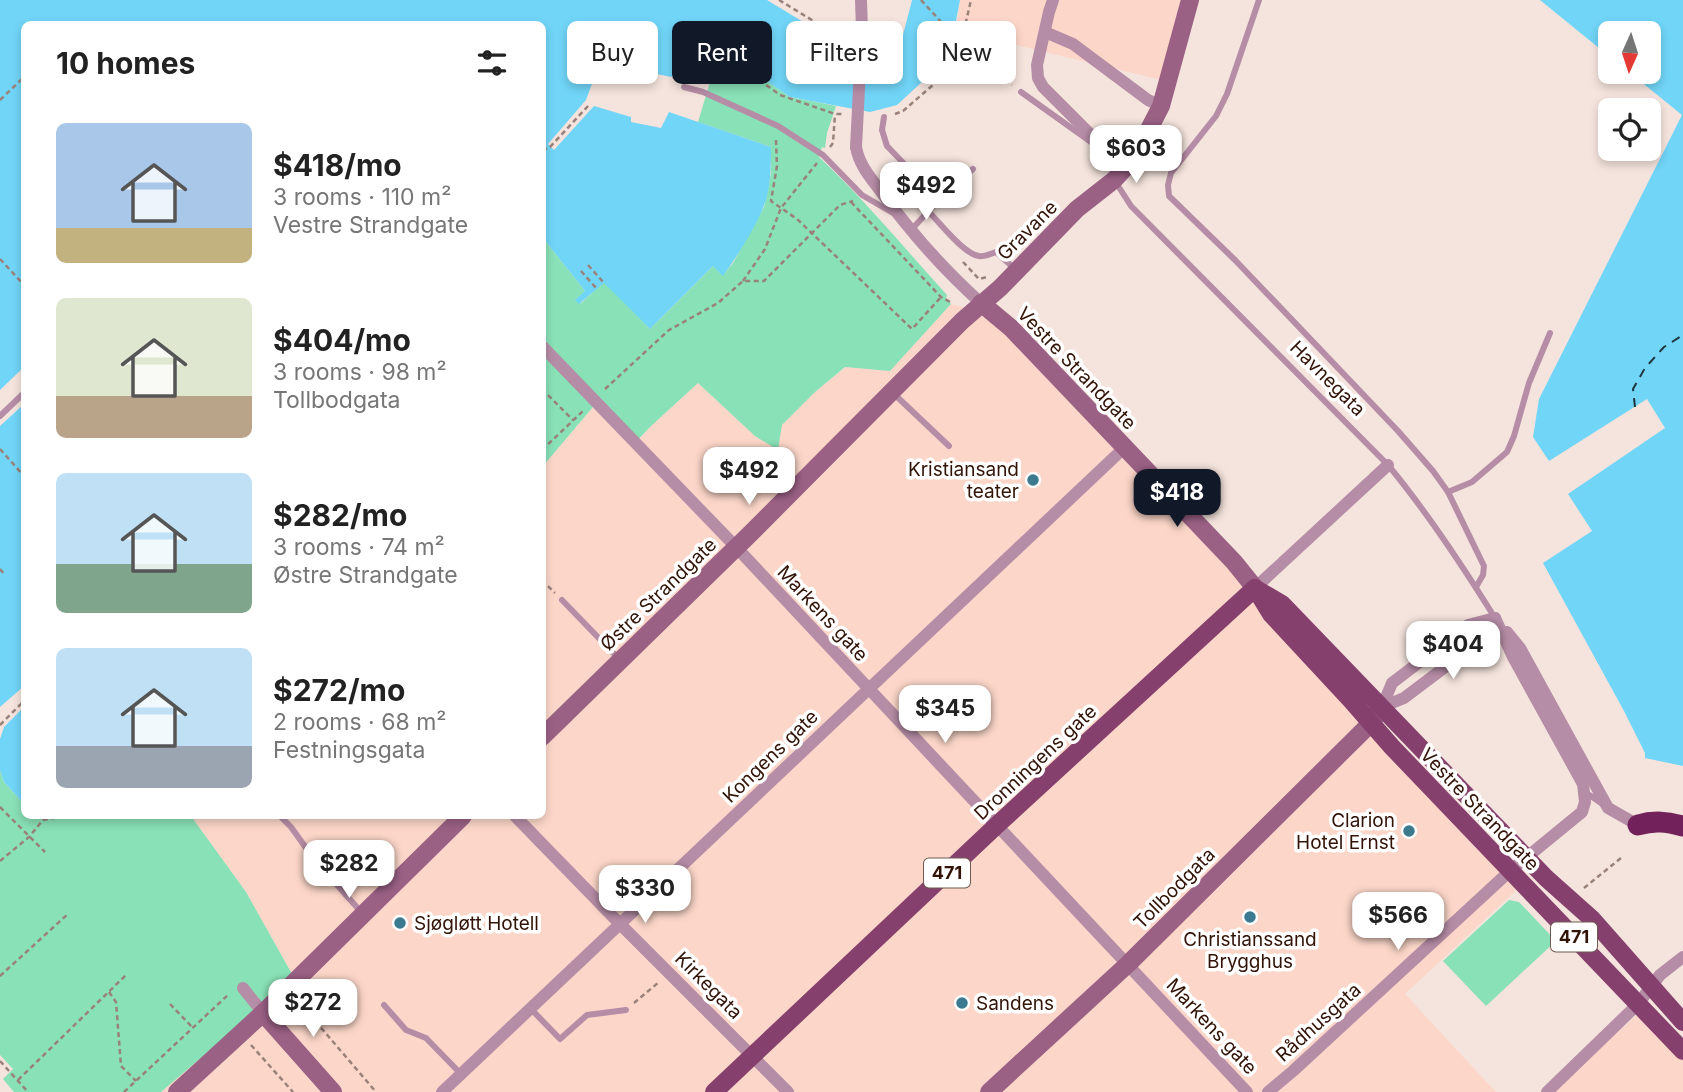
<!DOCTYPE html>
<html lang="en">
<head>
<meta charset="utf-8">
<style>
	:root { --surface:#fff; --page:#f2f2f2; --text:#222; --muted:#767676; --accent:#111827 }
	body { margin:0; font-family:Inter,sans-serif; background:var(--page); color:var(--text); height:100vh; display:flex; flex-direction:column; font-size:26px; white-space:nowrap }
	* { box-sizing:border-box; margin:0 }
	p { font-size:23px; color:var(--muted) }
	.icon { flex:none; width:38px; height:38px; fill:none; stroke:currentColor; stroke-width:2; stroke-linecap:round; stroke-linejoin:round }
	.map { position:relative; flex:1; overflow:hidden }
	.panel { position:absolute; left:21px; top:21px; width:525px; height:798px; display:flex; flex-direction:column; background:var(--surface); border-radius:10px; box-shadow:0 4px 10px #0003 }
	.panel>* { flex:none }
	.top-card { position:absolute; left:567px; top:21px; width:665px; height:63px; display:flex; gap:14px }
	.needle { width:46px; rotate:183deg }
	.controls { position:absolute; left:1598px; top:21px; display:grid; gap:14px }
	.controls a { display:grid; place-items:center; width:63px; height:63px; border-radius:10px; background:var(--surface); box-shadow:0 4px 10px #0003; font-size:35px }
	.price { position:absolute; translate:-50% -60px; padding:0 16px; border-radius:14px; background:#fff; color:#222; font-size:23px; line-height:46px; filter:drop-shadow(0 2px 4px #0008) }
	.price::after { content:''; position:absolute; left:50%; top:42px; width:21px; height:16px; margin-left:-10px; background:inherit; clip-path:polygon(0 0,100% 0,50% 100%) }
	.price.on { background:var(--accent); color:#fff }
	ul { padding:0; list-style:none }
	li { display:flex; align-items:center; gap:21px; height:175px; padding:0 35px }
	li span { display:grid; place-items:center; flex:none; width:196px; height:140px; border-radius:10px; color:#555 }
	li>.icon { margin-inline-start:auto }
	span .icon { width:84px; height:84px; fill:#fffc; stroke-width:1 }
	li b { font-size:30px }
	h2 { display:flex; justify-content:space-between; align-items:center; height:84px; padding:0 35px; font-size:30px }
	.tag { padding:0 24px; border-radius:10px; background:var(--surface); box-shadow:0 4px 10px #0003; font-size:24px; line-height:63px }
	.tag.on { background:var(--accent); color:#fff }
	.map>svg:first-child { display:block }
	.built { fill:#fcd7c9 }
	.green { fill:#89e1b7 }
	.water { fill:#71d5f7 }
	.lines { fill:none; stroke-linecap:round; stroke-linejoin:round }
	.ferry { stroke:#1e353d; stroke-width:2; stroke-dasharray:9 7; stroke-linecap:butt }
	.path { stroke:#998279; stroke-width:2.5; stroke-dasharray:5 3.5; stroke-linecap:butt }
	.lane { stroke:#b68da6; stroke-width:6 }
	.street { stroke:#b68da6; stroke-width:12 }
	.secondary { stroke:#9b6185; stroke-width:18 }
	.primary { stroke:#86406e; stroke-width:18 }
	.highway { stroke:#73215a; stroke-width:21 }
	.path-bridge { stroke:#998279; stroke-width:2.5; stroke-dasharray:5 3.5; stroke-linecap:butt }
	.street-bridge { stroke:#b68da6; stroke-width:12 }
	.poi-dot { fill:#3b7a8f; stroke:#fff; stroke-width:2.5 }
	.labels { text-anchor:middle; stroke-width:7; stroke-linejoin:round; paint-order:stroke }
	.shield { fill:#fff; stroke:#6f5a51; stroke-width:2 }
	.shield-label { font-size:18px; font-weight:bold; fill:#311307 }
	.street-label { font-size:19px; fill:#311307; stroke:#fff }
	.poi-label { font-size:19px; fill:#311307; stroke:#fff; text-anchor:end }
</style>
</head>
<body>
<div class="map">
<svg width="1683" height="1092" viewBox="0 0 1683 1092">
	<rect width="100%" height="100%" fill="#f5e4dd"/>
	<g class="built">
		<polygon points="960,0 1191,0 1170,82 975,35 957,22"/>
		<polygon points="951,304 970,309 1008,334 1526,881 1405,994 1496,1092 161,1092 224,1038 292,974 246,892 191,816 542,816 543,466 598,401 637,442 650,427 698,383 755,436 782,425 815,392 846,367 890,371"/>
		<polygon points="1640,1013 1683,1059 1683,1092 1547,1092"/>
	</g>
	<g class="green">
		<path d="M720 49 790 97 836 106 827 133 825 148 822 147 819 157C865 200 905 249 947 295L946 298 951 304 890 371 845 367 815 392 782 425 778 450 755 436 698 383 650 427 636 442 598 401 543 466V238L585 291 580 304 604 282 650 329 713 266 723 275 733 263 764 207 771 173V147L698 122Z"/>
		<polygon points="0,770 4,782 24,804 24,816 191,816 246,892 292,974 224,1038 161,1092 14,1092 3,1079 13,1069 0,1055"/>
		<polygon points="1509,900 1519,902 1556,941 1486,1006 1443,961"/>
	</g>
	<g class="water">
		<path d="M0 0H767L828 37 827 40 830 46 868 61 891 50 902 39 912 0H960L949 57 897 105 870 112 790 97 720 49 714 41 671 77 600 62 586 100 548 144 554 150 594 106 631 117V122L661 128 669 112 771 147C771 167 771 189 763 208 755 228 736 258 723 276L713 266 650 329 604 283 579 304 575 300 585 291 543 238 542 24H24V334L22 337 24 339V367L0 390Z"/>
		<polygon points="1540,0 1683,0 1683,766 1645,758 1645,753 1624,711 1543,563 1592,531 1568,494 1665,428 1647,399 1549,461 1533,437 1539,399 1682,115 1629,72 1648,72 1648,33 1610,33 1610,57"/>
		<polygon points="24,404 24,686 0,707 0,426"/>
		<polygon points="24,707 24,804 4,782 0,770 0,739 4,727"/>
	</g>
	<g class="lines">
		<polyline class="ferry" points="1635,407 1633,389 1645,368 1664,347 1683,335"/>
		<g class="path">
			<polyline points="779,0 825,28"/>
			<polyline points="965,48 1012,85"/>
			<polyline points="706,80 708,72 723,54 780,95 835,114 843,114"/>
			<polyline points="0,100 24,77"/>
			<polyline points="895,114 903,111 941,78 951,64 965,26 971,0"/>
			<polyline points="776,140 777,166 771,201 797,219 912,329 941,297"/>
			<polyline points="830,147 833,143 835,114"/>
			<polyline points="542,150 550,147 589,105"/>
			<polyline points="851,202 941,297 952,303"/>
			<polyline points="0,259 24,285"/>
			<polyline points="963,262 979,279 987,277"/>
			<polyline points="588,265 604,283"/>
			<polyline points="581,271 597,289"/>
			<polyline points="743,281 765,249 781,208 817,163"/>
			<polyline points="542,389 573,420"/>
			<polyline points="605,389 669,330 718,303 743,281 764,281 840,205 853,201"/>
			<polyline points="0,449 24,476"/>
			<polyline points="542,450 583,411"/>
			<polyline points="0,569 4,574"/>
			<polyline points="542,580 555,593"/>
			<polyline points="0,725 24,701"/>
			<polyline points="0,807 45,852"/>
			<polyline points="187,816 188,816"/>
			<polyline points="0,861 29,837 43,820 64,816"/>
			<polyline points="1584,888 1621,858"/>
			<polyline points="0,976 69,913"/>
			<polyline points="109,992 116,1002 121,1066 136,1081"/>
			<polyline points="299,1002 376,1092"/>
			<polyline points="634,1003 659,982"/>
			<polyline points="170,1004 193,1028"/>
			<polyline points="251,1045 293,1092"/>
			<polyline points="0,1061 28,1092"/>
			<polyline points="18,1080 126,975"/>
			<polyline points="124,1092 229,994"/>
		</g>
		<g class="lane">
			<polyline points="1259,0 1227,94 1216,116 1171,173 1168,185 1169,196 1235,260 1398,431 1433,471 1448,492 1484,566 1483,575 1476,587"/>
			<polyline points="684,87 703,92 778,126 823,155 862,195 893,213"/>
			<polyline points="1021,92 1091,142"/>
			<polyline points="884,117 882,130 887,146 939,200"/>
			<path d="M1115 181 1131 206 1388 465C1428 513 1462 565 1495 618"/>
			<path d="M929 212C941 224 964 254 979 256 985 257 991 254 996 252L1015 269"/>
			<polyline points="911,230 939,200 973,169"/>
			<polyline points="893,393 949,446"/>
			<polyline points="0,416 24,393"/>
			<polyline points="1448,492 1472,482 1507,452 1514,436 1529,383 1550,333"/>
			<polyline points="562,600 619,659"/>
			<polyline points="1585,792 1604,805"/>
			<polyline points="280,816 291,827 314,859 362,913"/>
			<polyline points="384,1005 406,1030 426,1038 461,1074"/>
			<polyline points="531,1009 560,1039 587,1015 626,1010"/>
		</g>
		<g class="street">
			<polyline points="861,0 862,30"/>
			<polyline points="1053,0 1049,12 1037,65 1038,78 1043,87 1115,159 1126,167"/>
			<polyline points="1045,32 1073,44 1148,100 1161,106"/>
			<path d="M856 147C859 164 869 176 879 189 909 230 943 269 981 303"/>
			<polyline points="542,346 736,547 1247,1092"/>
			<polyline points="1255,588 1388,465"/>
			<polyline points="1507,632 1520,648 1608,808 1638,825"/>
			<polyline points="1382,707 1392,683 1468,625 1495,618"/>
			<polyline points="1382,707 1404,698 1477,643 1495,618"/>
			<polyline points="515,816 621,925 788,1092"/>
			<polyline points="243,988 263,1013"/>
			<polyline points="442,1092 1125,447"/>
			<polyline points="1268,1092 1293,1071 1511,870 1582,812 1585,802 1583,784 1513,657 1495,618"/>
			<polyline points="1547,1092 1638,1004 1660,975 1683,957"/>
		</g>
		<g class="secondary">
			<polyline points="981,303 1011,328 1234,562 1255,588"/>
			<polyline points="542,737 750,534 962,321 1000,288 1077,209 1114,180 1126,167 1144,139 1161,106 1190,0"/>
			<polyline points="263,1013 333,1092"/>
			<polyline points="177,1092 263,1013 463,816"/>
			<polyline points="989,1092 1128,964 1371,723 1379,711"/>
		</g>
		<g class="primary">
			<polyline points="1255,588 1271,614 1350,699 1392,747 1683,1051"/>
			<polyline points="1258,590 1282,604 1546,878 1592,919 1683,1022"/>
			<polyline points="714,1092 997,825 1255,588"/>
		</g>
		<path class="highway" d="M1638 825C1655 820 1667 822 1683 826"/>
		<polyline class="path-bridge" points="921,0 965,48"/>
		<polyline class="street-bridge" points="856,147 862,30"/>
	</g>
	<g class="poi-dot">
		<circle cx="1033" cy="480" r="7"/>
		<circle cx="1409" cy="831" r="7"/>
		<circle cx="1250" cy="917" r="7"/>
		<circle cx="400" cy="923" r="7"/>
		<circle cx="962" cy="1003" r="7"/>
	</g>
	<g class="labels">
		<g class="shield">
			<rect x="924" y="858.5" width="46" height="29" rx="5"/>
			<rect x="1551" y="922.5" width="46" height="29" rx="5"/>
		</g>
		<g class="shield-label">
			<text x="947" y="879">471</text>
			<text x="1574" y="943">471</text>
		</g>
		<g class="street-label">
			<text transform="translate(1027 230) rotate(-45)" y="7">Gravane</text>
			<text transform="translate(1077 368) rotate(46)" y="7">Vestre Strandgate</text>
			<text transform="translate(1328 378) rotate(45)" y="7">Havnegata</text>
			<text transform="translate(658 594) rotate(-44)" y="7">Østre Strandgate</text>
			<text transform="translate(823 613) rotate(47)" y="7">Markens gate</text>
			<text transform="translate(770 756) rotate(-44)" y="7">Kongens gate</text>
			<text transform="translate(1035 762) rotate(-43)" y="7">Dronningens gate</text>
			<text transform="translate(1480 809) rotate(46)" y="7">Vestre Strandgate</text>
			<text transform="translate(1174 888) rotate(-45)" y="7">Tollbodgata</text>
			<text transform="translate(709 985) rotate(45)" y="7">Kirkegata</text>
			<text transform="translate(1318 1022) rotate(-42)" y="7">Rådhusgata</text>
			<text transform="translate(1212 1026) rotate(47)" y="7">Markens gate</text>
		</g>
		<g class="poi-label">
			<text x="1019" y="476">Kristiansand<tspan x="1019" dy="22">teater</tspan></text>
			<text x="1395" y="827">Clarion<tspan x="1395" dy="22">Hotel Ernst</tspan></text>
			<text x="414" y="930" text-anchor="start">Sjøgløtt Hotell</text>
			<text x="1250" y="946" text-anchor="middle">Christianssand<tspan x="1250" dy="22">Brygghus</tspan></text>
			<text x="976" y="1010" text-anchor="start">Sandens</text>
		</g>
	</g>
</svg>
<div class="controls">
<a><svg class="needle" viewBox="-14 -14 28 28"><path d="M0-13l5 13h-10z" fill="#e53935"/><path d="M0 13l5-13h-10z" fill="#767676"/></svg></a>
<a><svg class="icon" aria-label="locate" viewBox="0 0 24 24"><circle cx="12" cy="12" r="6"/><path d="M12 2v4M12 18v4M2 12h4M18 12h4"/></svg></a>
</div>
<b class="price" style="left:1136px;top:185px">$603</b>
<b class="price" style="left:926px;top:222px">$492</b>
<b class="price" style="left:749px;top:507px">$492</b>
<b class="price on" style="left:1177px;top:529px">$418</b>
<b class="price" style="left:1453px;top:681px">$404</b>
<b class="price" style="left:945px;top:745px">$345</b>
<b class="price" style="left:349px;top:900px">$282</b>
<b class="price" style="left:645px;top:925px">$330</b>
<b class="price" style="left:1398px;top:952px">$566</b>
<b class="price" style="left:313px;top:1039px">$272</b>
<div class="top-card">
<a class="tag">Buy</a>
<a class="tag on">Rent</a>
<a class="tag">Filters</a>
<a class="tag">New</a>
</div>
<section class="panel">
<h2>10 homes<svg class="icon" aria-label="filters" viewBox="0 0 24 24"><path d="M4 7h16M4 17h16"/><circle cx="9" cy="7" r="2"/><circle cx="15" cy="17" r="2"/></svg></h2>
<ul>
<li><span style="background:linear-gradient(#a9c7e8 75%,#c2b280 0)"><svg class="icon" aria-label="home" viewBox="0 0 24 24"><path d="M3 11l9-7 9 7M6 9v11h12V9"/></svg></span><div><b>$418/mo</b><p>3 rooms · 110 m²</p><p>Vestre Strandgate</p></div></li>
<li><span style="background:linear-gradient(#dfe7d0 70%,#b9a48a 0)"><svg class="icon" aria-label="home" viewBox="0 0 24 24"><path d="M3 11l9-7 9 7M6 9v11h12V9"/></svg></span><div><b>$404/mo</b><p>3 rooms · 98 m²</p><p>Tollbodgata</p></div></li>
<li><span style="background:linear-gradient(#bfe0f5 65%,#7fa58c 0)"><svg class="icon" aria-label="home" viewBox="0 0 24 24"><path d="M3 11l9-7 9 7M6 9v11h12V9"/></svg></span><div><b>$282/mo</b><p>3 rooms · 74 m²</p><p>Østre Strandgate</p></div></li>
<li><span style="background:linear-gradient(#bfe0f5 70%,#9aa5b1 0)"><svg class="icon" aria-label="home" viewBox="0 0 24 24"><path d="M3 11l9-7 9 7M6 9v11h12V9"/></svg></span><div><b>$272/mo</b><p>2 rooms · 68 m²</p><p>Festningsgata</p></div></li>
</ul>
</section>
</div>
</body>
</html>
